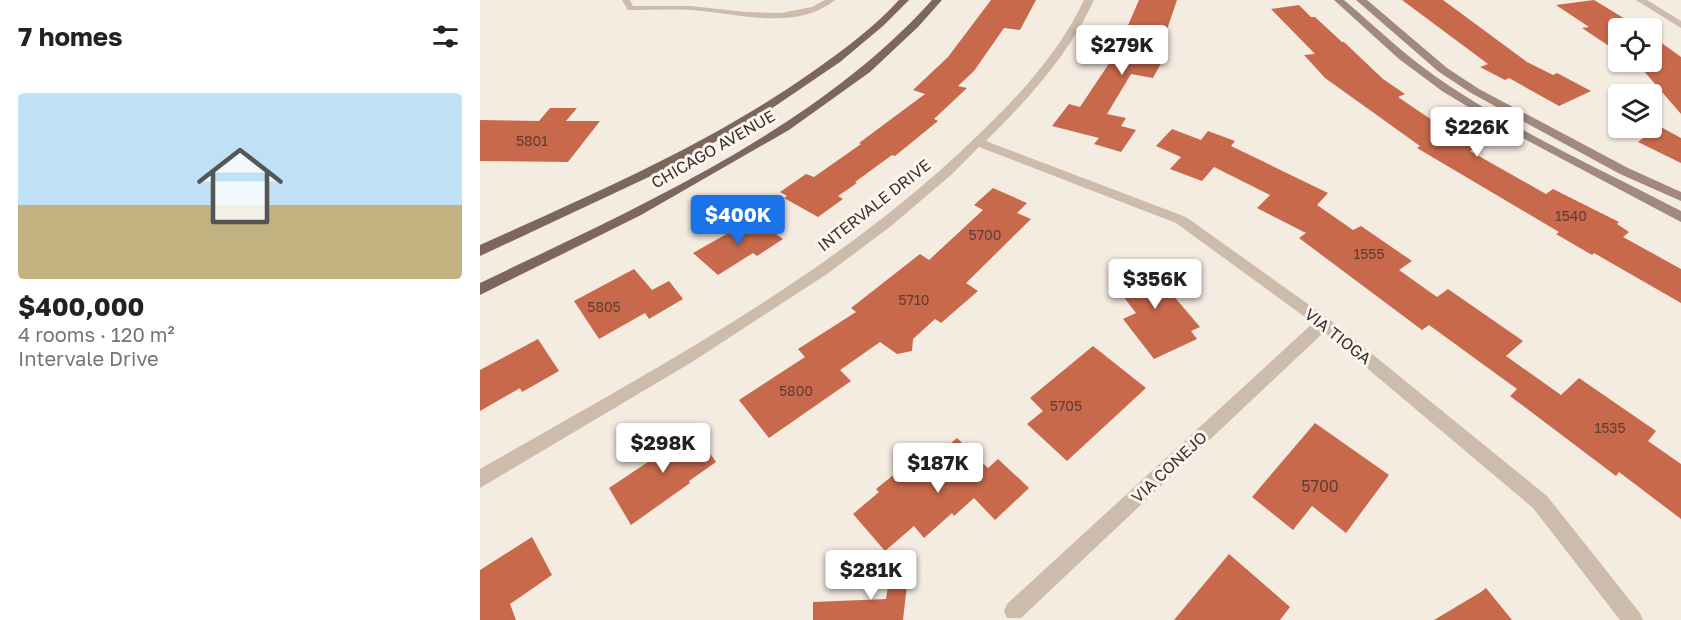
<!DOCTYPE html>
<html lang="en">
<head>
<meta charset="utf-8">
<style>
	:root { --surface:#fff; --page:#f2f2f2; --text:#222; --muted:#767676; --accent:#1a73e8 }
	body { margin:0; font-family:"Golos Text",sans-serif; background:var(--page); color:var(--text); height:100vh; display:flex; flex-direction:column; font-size:22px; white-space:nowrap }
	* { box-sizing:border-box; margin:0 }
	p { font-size:20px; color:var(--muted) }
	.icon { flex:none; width:33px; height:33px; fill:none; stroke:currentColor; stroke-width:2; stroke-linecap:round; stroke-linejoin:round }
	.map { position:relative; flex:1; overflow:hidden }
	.details { display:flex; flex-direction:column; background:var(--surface); width:480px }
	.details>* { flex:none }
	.controls { position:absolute; left:1128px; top:18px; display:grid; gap:12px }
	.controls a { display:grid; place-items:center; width:54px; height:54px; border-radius:6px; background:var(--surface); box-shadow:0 2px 4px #0004; font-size:30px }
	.price { position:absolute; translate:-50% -51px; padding:0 14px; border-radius:6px; background:#fff; color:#222; font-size:20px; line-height:39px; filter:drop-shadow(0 2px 3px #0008) }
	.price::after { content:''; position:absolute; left:50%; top:36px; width:18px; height:14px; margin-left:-9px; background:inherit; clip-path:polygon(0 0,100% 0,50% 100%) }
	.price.current { background:var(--accent); color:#fff }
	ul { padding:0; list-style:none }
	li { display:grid; align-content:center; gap:12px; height:318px; padding:0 18px }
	li span { display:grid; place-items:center; height:186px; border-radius:6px; color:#555 }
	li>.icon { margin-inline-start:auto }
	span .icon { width:108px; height:108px; fill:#fffc; stroke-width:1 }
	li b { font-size:26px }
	h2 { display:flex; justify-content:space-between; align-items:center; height:72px; padding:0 18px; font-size:26px }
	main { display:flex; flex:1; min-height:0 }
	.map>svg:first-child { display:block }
	.building { fill:#c8694b }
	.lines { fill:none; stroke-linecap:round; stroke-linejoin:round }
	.lane { fill:#cdbbac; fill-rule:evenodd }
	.street { fill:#cdbbac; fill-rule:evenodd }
	.secondary { fill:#a18a7d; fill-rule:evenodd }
	.primary { fill:#7d675c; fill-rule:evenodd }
	.labels { text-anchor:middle; stroke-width:6; stroke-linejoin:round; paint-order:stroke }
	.number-label { font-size:14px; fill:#5e3e33 }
	.street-label { font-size:16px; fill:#3b302b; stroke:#fbf5ee }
	.near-number-label { font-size:16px; fill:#5e3e33 }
</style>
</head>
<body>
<main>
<section class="details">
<h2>7 homes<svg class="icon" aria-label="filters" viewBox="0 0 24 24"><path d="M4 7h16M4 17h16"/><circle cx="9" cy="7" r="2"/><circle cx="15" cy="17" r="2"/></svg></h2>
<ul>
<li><span style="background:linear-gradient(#bfe0f5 60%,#c2b280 0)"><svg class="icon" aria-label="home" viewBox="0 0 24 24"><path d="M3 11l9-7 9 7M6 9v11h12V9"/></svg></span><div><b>$400,000</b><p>4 rooms · 120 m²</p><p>Intervale Drive</p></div></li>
</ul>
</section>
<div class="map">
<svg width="1201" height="620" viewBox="0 0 1201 620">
	<rect width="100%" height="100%" fill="#f4ebe1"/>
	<g class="building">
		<polygon points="511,0 556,0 540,30 524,28 494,71 478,86 487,88 454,119 458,121 415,156 412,155 375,182 377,183 358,196 363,199 338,217 304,198 307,196 300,192 326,174 334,177 381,144 379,143 445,94 433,90 468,57"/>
		<polygon points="659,0 697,0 679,53 686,54 673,78 651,74 627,114 646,118 641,126 656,130 641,152 614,144 619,138 572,126 589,104 600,107 636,53"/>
		<polygon points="922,0 963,0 1047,62 1073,75 1077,73 1111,91 1079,106 1029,78 1025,80 1000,67 1008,64"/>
		<polygon points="1114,0 1160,28 1138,28 1138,52 1102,28 1109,27 1076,5"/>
		<polygon points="819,5 831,17 835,17 862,42 864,42 903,79 925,94 918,97 971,133 978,129 1003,143 990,151 1066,194 1073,189 1139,222 1137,224 1149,232 1143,237 1201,269 1201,303 1114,253 1112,255 1076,234 1079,232 937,148 940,146 845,78 824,55 835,54 791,9"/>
		<polygon points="1172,36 1201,57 1201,114 1156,62 1172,62"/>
		<polygon points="70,108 97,108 86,121 120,121 88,162 0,161 0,120 59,121"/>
		<polygon points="1179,126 1201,138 1201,163 1158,142"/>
		<polygon points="692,129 721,140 728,131 755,141 751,146 848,193 837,205 873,230 881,226 932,261 919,270 957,297 968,289 1043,341 1026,356 1081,395 1099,378 1176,431 1168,441 1201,464 1201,519 1139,472 1136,476 1030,396 1037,389 949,325 942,330 819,238 826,233 777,208 790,195 734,167 722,181 690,169 701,157 676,146"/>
		<polygon points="513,188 547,203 537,213 551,219 486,283 498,291 461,323 455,319 433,339 432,351 417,354 400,342 360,370 371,381 289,438 259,400 325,357 318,349 376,312 371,308 440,254 449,260 503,210 494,205"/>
		<polygon points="275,218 303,239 277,256 273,253 238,275 213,253"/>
		<polygon points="672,259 693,283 686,287 720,327 711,331 717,339 674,359 643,319 656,313 629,278"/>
		<polygon points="154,269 172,290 189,281 203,299 169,319 165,313 119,339 94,301"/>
		<polygon points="58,339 79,371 42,392 40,388 0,411 0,370"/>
		<polygon points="613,346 666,388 587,461 547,424 563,411 550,398"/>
		<polygon points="835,423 909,475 866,533 832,506 813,530 772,497"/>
		<polygon points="209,424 236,462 209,481 210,483 151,525 129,488 180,454 175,446"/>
		<polygon points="477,438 508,468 518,459 549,488 515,520 494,498 474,516 472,513 444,538 434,526 405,551 373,514 399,492 396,489 432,460 441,468"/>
		<polygon points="52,537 72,575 30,604 36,620 0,620 0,570"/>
		<polygon points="749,554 810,607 800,620 694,620"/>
		<polygon points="413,556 430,558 423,620 333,620 333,602 406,599"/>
		<polygon points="1006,588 1032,620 954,620 1001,592"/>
	</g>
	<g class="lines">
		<path class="lane" d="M142 0H150L153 6H211L265 12 301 13 332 7 345 0H355C316 32 256 13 211 10 191 9 171 10 151 10H148Z"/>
		<g class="street">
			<path d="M604 0H614C589 55 548 99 506 141L706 217 849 319 1067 496 1160 613 1163 620H1140L1053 508 844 332 541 618H527L524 611 527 604 833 323 696 223 499 147 471 175 411 226 347 274 212 362 0 488V469C171 371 349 278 492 141 536 99 578 55 604 0Z"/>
			<polygon points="1156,0 1167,0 1201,21 1201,28"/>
		</g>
		<g class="secondary">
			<path d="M854 0H864C899 30 932 62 971 87 1044 135 1124 171 1201 211V222L1018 125 962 91 919 59Z"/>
			<polygon points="876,0 887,0 967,68 999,89 1148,168 1201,192 1201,201 1140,174 991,93 959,72"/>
		</g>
		<g class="primary">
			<path d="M419 0H429L403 26 360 62 276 119 188 168 0 256V245C115 193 232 143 335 70 365 49 394 27 419 0Z"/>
			<path d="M452 0H462L438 27 390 72 309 130 161 215 0 295V283C156 208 335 130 452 0Z"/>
		</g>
	</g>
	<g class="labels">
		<g class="number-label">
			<text x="52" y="146">5801</text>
			<text x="1091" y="221">1540</text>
			<text x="505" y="240">5700</text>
			<text x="889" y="259">1555</text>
			<text x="434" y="305">5710</text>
			<text x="124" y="312">5805</text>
			<text x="316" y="396">5800</text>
			<text x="586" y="411">5705</text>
			<text x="1130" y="433">1535</text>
		</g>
		<g class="street-label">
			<text transform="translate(233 149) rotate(-30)" y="6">CHICAGO AVENUE</text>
			<text transform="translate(394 205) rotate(-38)" y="6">INTERVALE DRIVE</text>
			<text transform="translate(858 336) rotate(38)" y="6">VIA TIOGA</text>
			<text transform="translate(689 467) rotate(-43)" y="6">VIA CONEJO</text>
		</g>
		<g class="near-number-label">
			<text x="840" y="492">5700</text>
		</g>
	</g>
</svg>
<div class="controls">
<a><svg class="icon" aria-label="locate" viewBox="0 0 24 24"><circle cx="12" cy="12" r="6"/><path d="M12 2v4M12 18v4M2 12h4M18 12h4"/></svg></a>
<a><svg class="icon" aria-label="layers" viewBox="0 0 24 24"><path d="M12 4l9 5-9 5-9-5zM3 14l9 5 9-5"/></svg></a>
</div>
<b class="price" style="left:642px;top:76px">$279K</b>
<b class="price" style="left:997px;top:158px">$226K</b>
<b class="price current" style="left:258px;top:246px">$400K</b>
<b class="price" style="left:675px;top:310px">$356K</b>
<b class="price" style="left:183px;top:474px">$298K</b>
<b class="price" style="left:458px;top:494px">$187K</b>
<b class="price" style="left:391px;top:601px">$281K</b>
</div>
</main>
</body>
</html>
